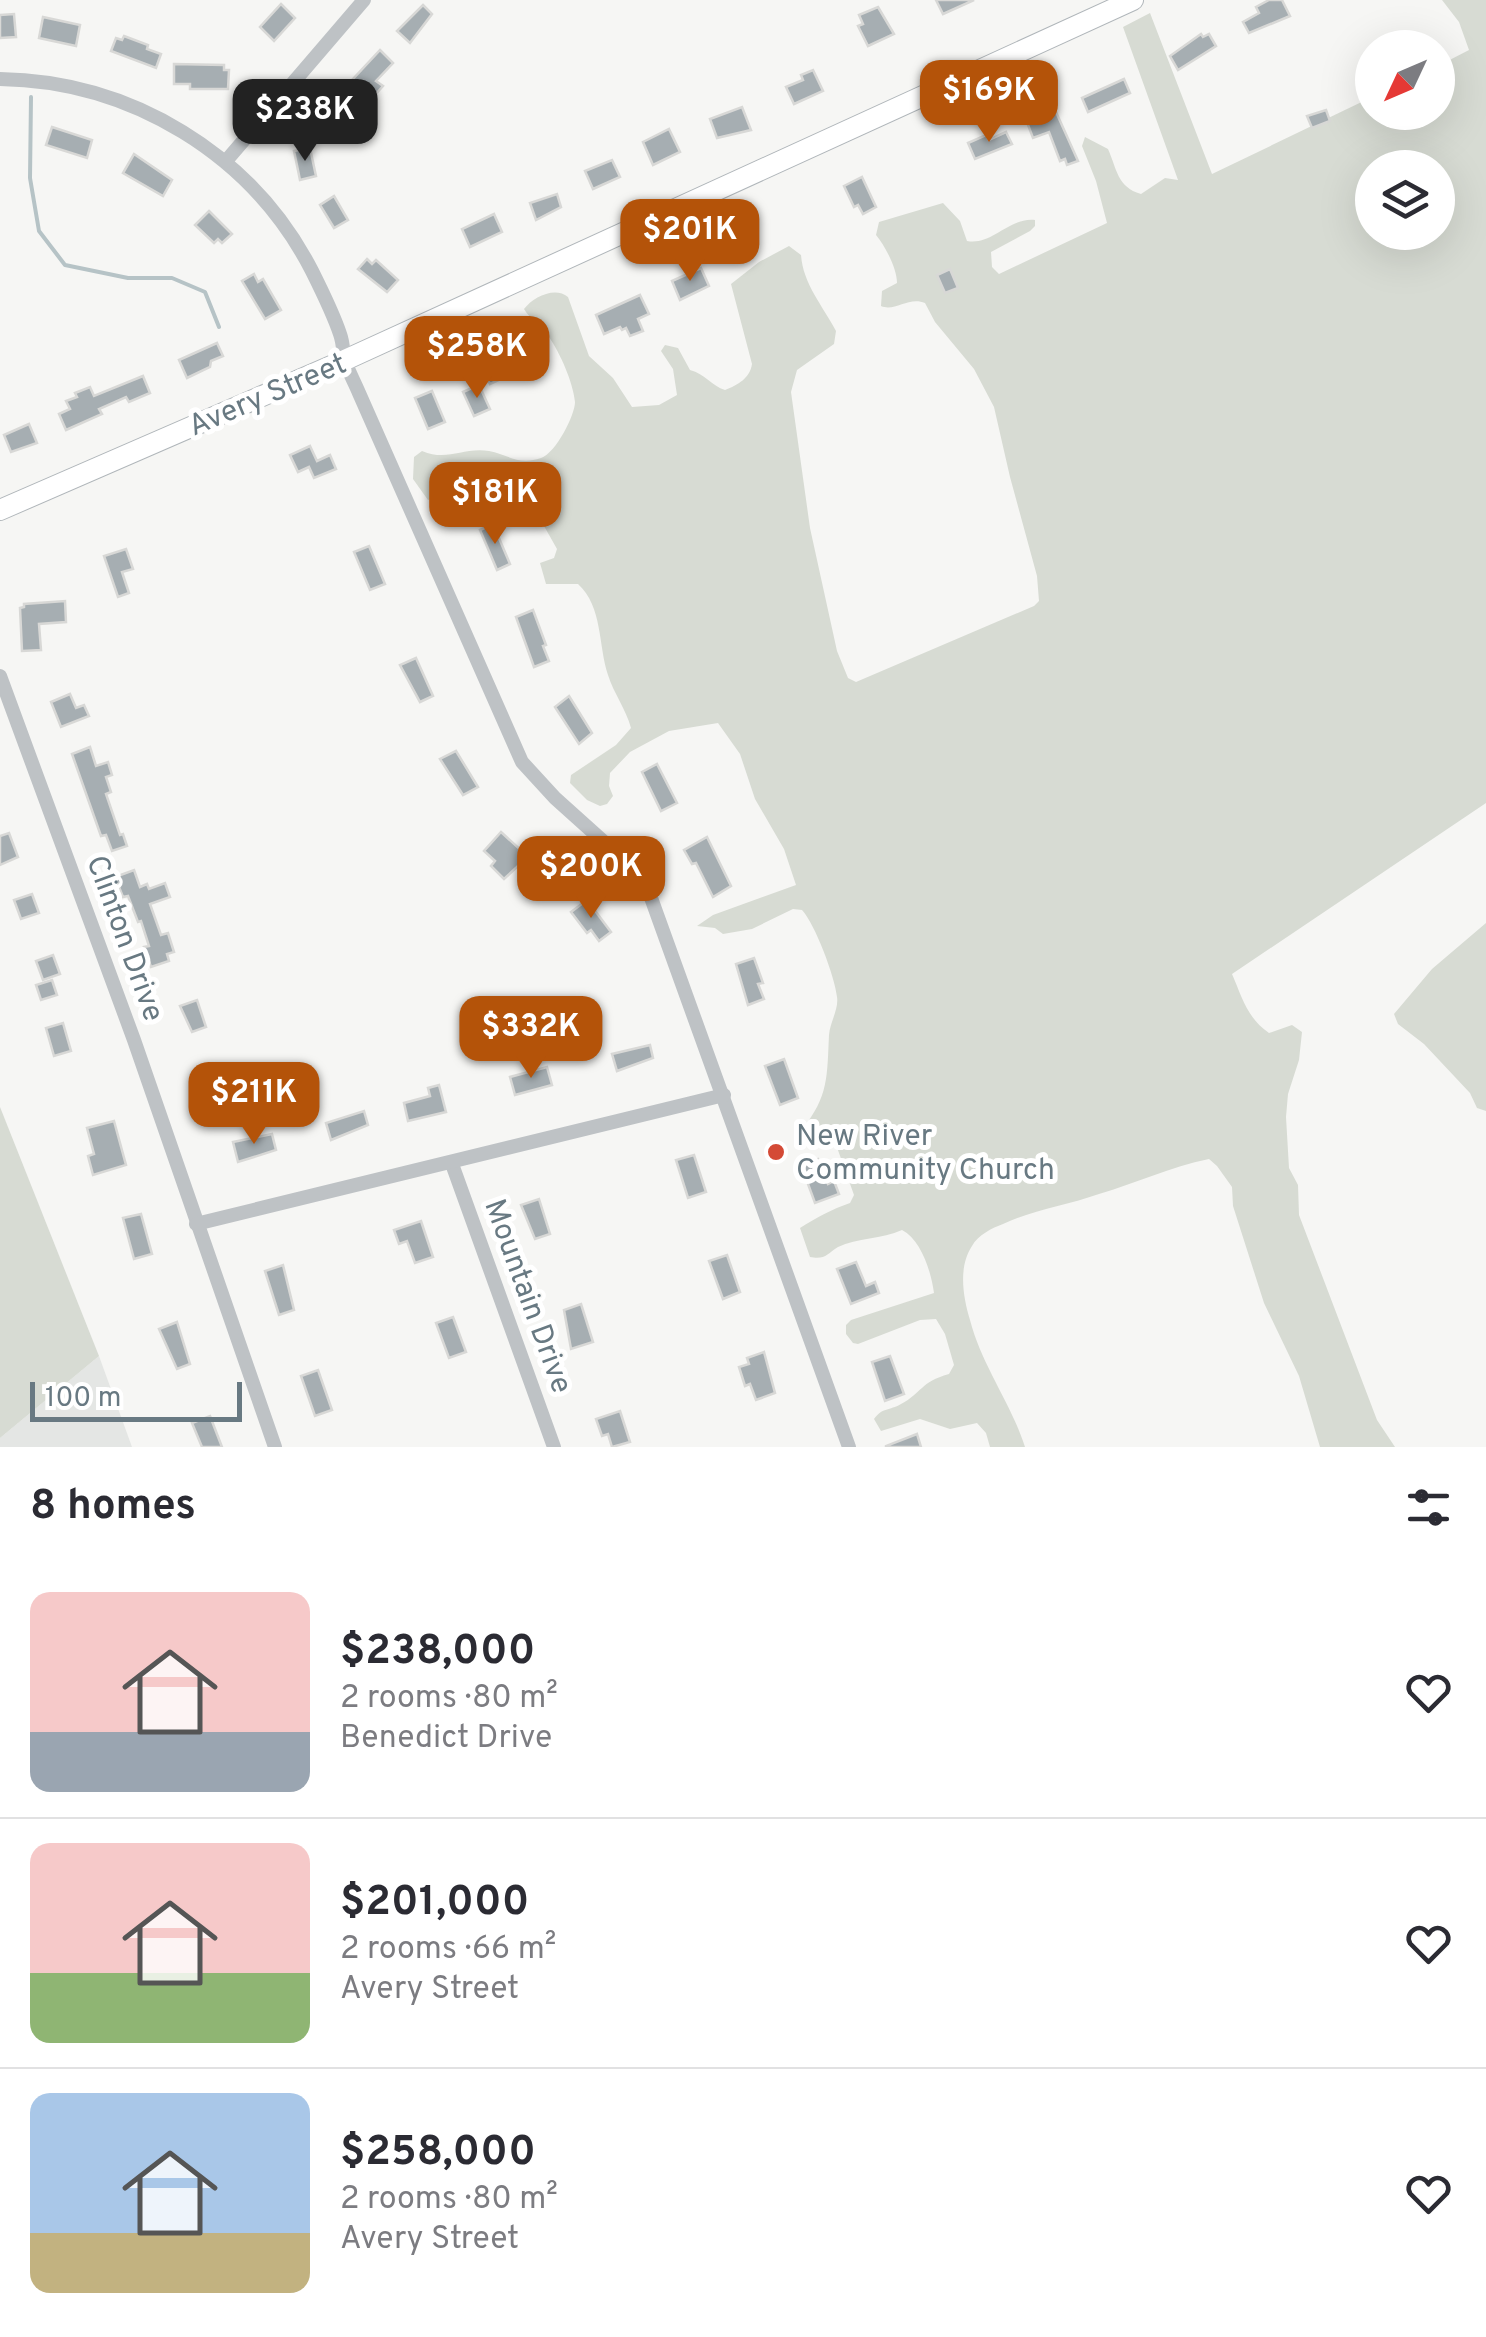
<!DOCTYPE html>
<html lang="en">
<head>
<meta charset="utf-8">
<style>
	:root { --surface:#fff; --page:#f2f2f3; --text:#2b2b33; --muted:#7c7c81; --line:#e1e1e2; --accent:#b45309 }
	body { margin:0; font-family:Overpass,sans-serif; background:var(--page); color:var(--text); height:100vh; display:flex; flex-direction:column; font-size:38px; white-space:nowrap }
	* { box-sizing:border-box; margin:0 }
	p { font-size:32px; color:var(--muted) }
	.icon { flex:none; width:55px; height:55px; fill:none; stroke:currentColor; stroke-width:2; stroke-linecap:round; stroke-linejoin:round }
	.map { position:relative; height:1447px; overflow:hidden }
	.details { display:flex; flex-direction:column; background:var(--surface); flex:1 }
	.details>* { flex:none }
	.needle { width:65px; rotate:226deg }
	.controls { position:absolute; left:1355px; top:30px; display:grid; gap:20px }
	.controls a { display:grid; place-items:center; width:100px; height:100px; border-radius:50%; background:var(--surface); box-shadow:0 10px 40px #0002; font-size:50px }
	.scale { position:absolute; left:30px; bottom:25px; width:212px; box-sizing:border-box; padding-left:10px; border:5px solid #687982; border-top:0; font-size:28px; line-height:35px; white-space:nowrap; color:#687982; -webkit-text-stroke:8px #fff; paint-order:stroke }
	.price { position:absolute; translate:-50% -85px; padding:0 22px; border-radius:20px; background:var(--accent); color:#fff; font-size:32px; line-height:65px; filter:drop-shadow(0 2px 5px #0008) }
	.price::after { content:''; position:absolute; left:50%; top:60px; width:30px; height:22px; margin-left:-15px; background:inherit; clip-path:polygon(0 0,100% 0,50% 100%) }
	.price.selected { background:#222; color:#fff }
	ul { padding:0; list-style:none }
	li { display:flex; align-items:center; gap:30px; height:250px; padding:0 30px }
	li+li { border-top:2px solid var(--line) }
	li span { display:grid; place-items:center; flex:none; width:280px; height:200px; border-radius:20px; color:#555 }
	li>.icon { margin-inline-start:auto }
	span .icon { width:120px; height:120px; fill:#fffc; stroke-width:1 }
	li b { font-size:42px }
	h2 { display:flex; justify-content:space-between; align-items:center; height:120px; padding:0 30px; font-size:42px }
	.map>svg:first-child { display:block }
	.built { fill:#e4e6e4 }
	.green { fill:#d7dbd3; fill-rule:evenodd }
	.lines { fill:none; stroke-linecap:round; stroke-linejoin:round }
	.stream { stroke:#b6c3c6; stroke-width:4 }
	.building { fill:#a6aeb2; stroke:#d8d8d6; stroke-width:2.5 }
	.secondary-casing { stroke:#b0b6ba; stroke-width:22 }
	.minor { stroke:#bec2c5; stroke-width:14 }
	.secondary { stroke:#fff; stroke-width:20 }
	.poi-dot { fill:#d44a36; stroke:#fff; stroke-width:4 }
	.labels { text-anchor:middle; stroke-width:10; stroke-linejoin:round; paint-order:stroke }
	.street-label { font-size:30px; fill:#687982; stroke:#fff }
	.poi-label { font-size:30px; fill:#687982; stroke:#fff; text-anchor:start }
</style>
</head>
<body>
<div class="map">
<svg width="1486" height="1447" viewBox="0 0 1486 1447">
	<rect width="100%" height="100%" fill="#f6f6f4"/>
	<polygon class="built" points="99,1356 132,1447 0,1447 0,1438"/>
	<g class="green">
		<path d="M1442 0H1486V803L1232 974C1242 997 1247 1018 1269 1033L1292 1025 1302 1032 1299 1060 1288 1094 1286 1117 1289 1168 1298 1185 1299 1215 1377 1420 1395 1447H1320L1299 1376 1264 1303 1233 1206 1232 1187 1217 1166 1209 1159C1170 1167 1136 1183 1099 1194 1068 1205 1033 1210 1003 1224 992 1228 978 1235 972 1246 958 1267 963 1297 970 1320 982 1366 1011 1403 1025 1447H990L986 1433 977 1423 950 1429 920 1419 881 1431 874 1419C883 1407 889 1411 901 1404 922 1393 920 1382 949 1374L954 1365 945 1334 936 1319 920 1320 858 1344 853 1343 846 1334V1325L851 1320 934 1293C931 1271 921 1240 902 1230 882 1239 857 1238 838 1247 827 1254 825 1260 810 1257L800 1228C816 1218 832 1209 850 1203L854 1195 834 1139 825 1132 802 1129C829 1097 827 1075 829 1035 830 1022 839 1009 837 997 835 977 815 924 802 910L793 909 752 929 723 934 715 928 697 926 713 915 796 885 784 849 755 799 740 754 718 723 669 731 630 752 610 773 609 786 613 796 607 804 600 806 587 800 570 783 571 775 616 745 631 728C626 709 614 694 608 675 598 645 603 607 578 584H546L540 563 554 558 557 549 544 526 535 497 506 489 453 491 428 500 413 479 414 457 422 451C448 462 462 447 489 451 507 454 518 466 541 458 556 453 575 415 575 402 573 382 560 353 549 337 542 325 530 320 524 309 533 297 555 286 568 297L589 356 613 378 632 407 659 405 677 395 673 369 661 351 665 345 678 348 690 370C705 374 712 386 725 390 738 385 750 378 752 364L731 284 759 262 789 246 801 255C803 284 823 306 836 331L834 344 797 370 791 392 810 528 837 651 848 678 856 682 1034 606 1039 601 1037 576 1010 477 994 407 974 369 935 322 925 303C909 296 895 312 881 306L882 291 897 283C897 268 885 246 876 235L879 222 943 203 960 221 967 241C992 246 1009 217 1035 220V226L1030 231 991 252 992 267 999 274 1107 223 1096 181 1082 146 1085 137 1108 149C1117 169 1117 187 1141 194L1165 178 1178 180 1123 27 1150 13 1212 174 1372 97V112H1438V66L1469 50 1459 22ZM1372 168H1438V232H1372Z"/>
		<polygon points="1486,923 1486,1111 1477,1108 1470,1093 1424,1044 1398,1024 1394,1014 1432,969"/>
		<polygon points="0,1107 99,1356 0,1438"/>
	</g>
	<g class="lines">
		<polyline class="stream" points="31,97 30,178 39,231 65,265 128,278 172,278 205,292 219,327"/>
	</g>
	<g class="building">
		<polygon points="936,0 974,0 943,14"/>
		<polygon points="1269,0 1282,0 1290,16 1249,33 1243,22 1259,13 1256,7"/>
		<polygon points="281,4 295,18 274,41 260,27"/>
		<polygon points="423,5 432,14 410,43 397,31"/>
		<polygon points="878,7 894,34 868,46 858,26 863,24 859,15"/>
		<polygon points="14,14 16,37 0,38 0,15"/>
		<polygon points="43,17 80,25 76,46 39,38"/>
		<polygon points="1201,34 1203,37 1209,34 1216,46 1178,70 1170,56"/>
		<polygon points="124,36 148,45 147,49 161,54 156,68 111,51 116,38 122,40"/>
		<polygon points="380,50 393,63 376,81 383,86 375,95 369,89 366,92 353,79"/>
		<polygon points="174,64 224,65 224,70 229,70 228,89 190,89 190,84 174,84"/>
		<polygon points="813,70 823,91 794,104 786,87 803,80 801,75"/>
		<polygon points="1124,79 1130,93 1088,112 1082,98"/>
		<polygon points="1052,103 1078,161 1067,165 1065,159 1060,161 1049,132 1033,138 1025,117 1033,114 1031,111"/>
		<polygon points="742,107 751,130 717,138 710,119"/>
		<polygon points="1326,110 1330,121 1312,128 1307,116"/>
		<polygon points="52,127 92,140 87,158 46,145"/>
		<polygon points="669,129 680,152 653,165 643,142"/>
		<polygon points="1006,132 1012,144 975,159 968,143 986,135 989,140"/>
		<polygon points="310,148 316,176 300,180 294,151"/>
		<polygon points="134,154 172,180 163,196 123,173"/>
		<polygon points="612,160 620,177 593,189 585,171"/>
		<polygon points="862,177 876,207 863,214 858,205 854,207 844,186"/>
		<polygon points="557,194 561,207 536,220 530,203"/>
		<polygon points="334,196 348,220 334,228 320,205"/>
		<polygon points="209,211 232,234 222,243 218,239 214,243 195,225"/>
		<polygon points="494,214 502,232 470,247 462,229"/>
		<polygon points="367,259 372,264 376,260 398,280 387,292 358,269"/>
		<polygon points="701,268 709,286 680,300 672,281"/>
		<polygon points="950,269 958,288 945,293 937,275"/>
		<polygon points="254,274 258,282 263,279 281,310 265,319 242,281"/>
		<polygon points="640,295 649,314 638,319 643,331 630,336 626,328 622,330 620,327 604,334 596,315"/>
		<polygon points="217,343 223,356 211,361 210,367 187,378 179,360"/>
		<polygon points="514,351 522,369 490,384 482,367"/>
		<polygon points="143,376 150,393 129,402 126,397 99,409 102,414 66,430 59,414 70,409 66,401 77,397 75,393 90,387 94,396"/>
		<polygon points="479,385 490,409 474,416 463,392"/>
		<polygon points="432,391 445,422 428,429 415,398"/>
		<polygon points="29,424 37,443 11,452 4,435"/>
		<polygon points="310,446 317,461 330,455 336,469 314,478 309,467 298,472 290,455"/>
		<polygon points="493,524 510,564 497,570 480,530"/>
		<polygon points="369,546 385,584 370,590 354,552"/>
		<polygon points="126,549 133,569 122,572 129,593 118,597 104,556"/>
		<polygon points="65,601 66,622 39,624 41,650 22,651 20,608 24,607 24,604"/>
		<polygon points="533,610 546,645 543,646 549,661 534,667 516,617"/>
		<polygon points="416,658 433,696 420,702 400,665"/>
		<polygon points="70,694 76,708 84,705 89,716 61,727 51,702"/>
		<polygon points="569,696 592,733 579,744 555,707"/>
		<polygon points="90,747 96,766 108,762 112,775 106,777 111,792 106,794 120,835 123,834 127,846 112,851 106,835 101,836 72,754"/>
		<polygon points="456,751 478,787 463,795 440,759"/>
		<polygon points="657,764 677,803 661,811 642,772"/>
		<polygon points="501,832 535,863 526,873 518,866 504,879 491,866 495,861 484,851"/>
		<polygon points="9,833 18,857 0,865 0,836"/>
		<polygon points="707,837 731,886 713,897 696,863 692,864 684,850"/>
		<polygon points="134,870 140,887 147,884 149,889 165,883 170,897 150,904 161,935 168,933 174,952 167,954 169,961 151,967 144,947 149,946 141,921 138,922 128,896 123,897 115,877"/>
		<polygon points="32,894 39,913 21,919 14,900"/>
		<polygon points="587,900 611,932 599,941 591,930 587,933 571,912"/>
		<polygon points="53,955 60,974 43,980 36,961"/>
		<polygon points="754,958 763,983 758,984 764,999 748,1005 736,964"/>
		<polygon points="52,980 57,995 41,1000 36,985"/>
		<polygon points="197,1000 206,1027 192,1032 180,1006"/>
		<polygon points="63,1023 71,1051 54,1056 46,1028"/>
		<polygon points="650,1045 653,1058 617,1071 612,1054"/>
		<polygon points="784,1059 798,1098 780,1105 765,1066"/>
		<polygon points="547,1067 552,1085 515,1095 510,1077"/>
		<polygon points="439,1085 446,1112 408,1121 404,1103 430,1096 428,1088"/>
		<polygon points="364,1111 368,1125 331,1140 326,1123"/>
		<polygon points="114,1121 126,1165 93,1175 88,1156 94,1154 87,1128"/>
		<polygon points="272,1134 276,1150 238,1162 233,1142"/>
		<polygon points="694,1155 706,1192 688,1198 676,1160"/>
		<polygon points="818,1159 828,1184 834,1181 839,1194 815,1203 801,1165"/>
		<polygon points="539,1199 550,1234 535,1239 521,1205"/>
		<polygon points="141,1214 152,1254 134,1259 123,1218"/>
		<polygon points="421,1221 433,1257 415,1263 407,1241 399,1244 394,1230"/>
		<polygon points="727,1255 740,1292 723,1299 709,1261"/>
		<polygon points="856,1262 866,1286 875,1282 879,1293 851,1304 837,1269"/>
		<polygon points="283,1265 294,1310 279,1315 265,1271"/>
		<polygon points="581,1304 593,1342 571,1349 564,1310"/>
		<polygon points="453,1317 466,1352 449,1358 436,1323"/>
		<polygon points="177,1322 190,1364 177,1369 159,1329"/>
		<polygon points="764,1352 775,1393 756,1400 750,1384 745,1386 739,1367 749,1364 747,1358"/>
		<polygon points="890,1356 904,1394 885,1401 872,1362"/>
		<polygon points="318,1370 332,1410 315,1416 301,1376"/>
		<polygon points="620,1411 630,1442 612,1447 608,1434 602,1436 596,1419"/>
		<polygon points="210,1416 222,1447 202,1447 192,1423"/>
		<polygon points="917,1434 921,1447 886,1447 886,1446"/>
	</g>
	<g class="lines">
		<defs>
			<polyline id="secondary" points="0,510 345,360 1133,0"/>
		</defs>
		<use href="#secondary" class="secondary-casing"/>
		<g class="minor">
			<path d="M0 79C131 81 252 154 312 271 322 291 333 313 340 334 343 342 343 350 344 357 347 369 354 381 359 393L522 762 555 798 634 869 650 895 849 1447"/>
			<polyline points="226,161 364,0"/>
			<polyline points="0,676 134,1040 275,1447"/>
			<polyline points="452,1164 554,1447"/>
			<polyline points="196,1224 724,1095"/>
		</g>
		<use href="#secondary" class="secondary"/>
	</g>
	<circle class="poi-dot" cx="776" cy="1152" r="10"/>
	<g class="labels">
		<g class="street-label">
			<text transform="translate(267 394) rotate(-23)" y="10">Avery Street</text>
			<text transform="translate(126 938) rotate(70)" y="10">Clinton Drive</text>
			<text transform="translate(529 1296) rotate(70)" y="10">Mountain Drive</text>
		</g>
		<g class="poi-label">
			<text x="796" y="1145">New River<tspan x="796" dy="34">Community Church</tspan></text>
		</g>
	</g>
</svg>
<div class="controls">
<a><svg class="needle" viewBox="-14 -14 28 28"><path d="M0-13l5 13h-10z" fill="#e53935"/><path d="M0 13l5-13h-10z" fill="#7c7c81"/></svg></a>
<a><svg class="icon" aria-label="layers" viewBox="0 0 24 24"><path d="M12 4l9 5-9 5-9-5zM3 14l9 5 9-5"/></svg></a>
</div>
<div class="scale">100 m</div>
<b class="price" style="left:989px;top:145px">$169K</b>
<b class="price selected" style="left:305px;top:164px">$238K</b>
<b class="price" style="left:690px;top:284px">$201K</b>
<b class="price" style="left:477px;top:401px">$258K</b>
<b class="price" style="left:495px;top:547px">$181K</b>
<b class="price" style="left:591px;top:921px">$200K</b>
<b class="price" style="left:531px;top:1081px">$332K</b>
<b class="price" style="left:254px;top:1147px">$211K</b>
</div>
<section class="details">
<h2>8 homes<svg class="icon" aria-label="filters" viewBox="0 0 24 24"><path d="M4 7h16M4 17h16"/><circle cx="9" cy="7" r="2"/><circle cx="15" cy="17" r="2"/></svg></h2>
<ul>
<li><span style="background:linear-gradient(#f6c9c9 70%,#9aa5b1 0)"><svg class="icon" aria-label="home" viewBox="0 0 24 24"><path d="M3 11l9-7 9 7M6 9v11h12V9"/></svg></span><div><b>$238,000</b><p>2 rooms · 80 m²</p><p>Benedict Drive</p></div><svg class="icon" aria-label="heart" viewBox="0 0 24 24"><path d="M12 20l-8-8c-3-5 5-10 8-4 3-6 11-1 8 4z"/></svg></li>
<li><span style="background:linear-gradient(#f6c9c9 65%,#8fb573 0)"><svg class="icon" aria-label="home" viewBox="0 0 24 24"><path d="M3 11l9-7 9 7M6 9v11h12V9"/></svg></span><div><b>$201,000</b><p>2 rooms · 66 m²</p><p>Avery Street</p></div><svg class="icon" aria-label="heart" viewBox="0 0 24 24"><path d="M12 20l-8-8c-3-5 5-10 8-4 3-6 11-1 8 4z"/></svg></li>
<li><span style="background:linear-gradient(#a9c7e8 70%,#c2b280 0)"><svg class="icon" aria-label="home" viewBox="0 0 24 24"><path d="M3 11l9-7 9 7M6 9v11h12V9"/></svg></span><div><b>$258,000</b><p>2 rooms · 80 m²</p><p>Avery Street</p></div><svg class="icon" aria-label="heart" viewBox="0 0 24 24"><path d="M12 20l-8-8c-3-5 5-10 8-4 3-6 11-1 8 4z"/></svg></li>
</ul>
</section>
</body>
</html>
